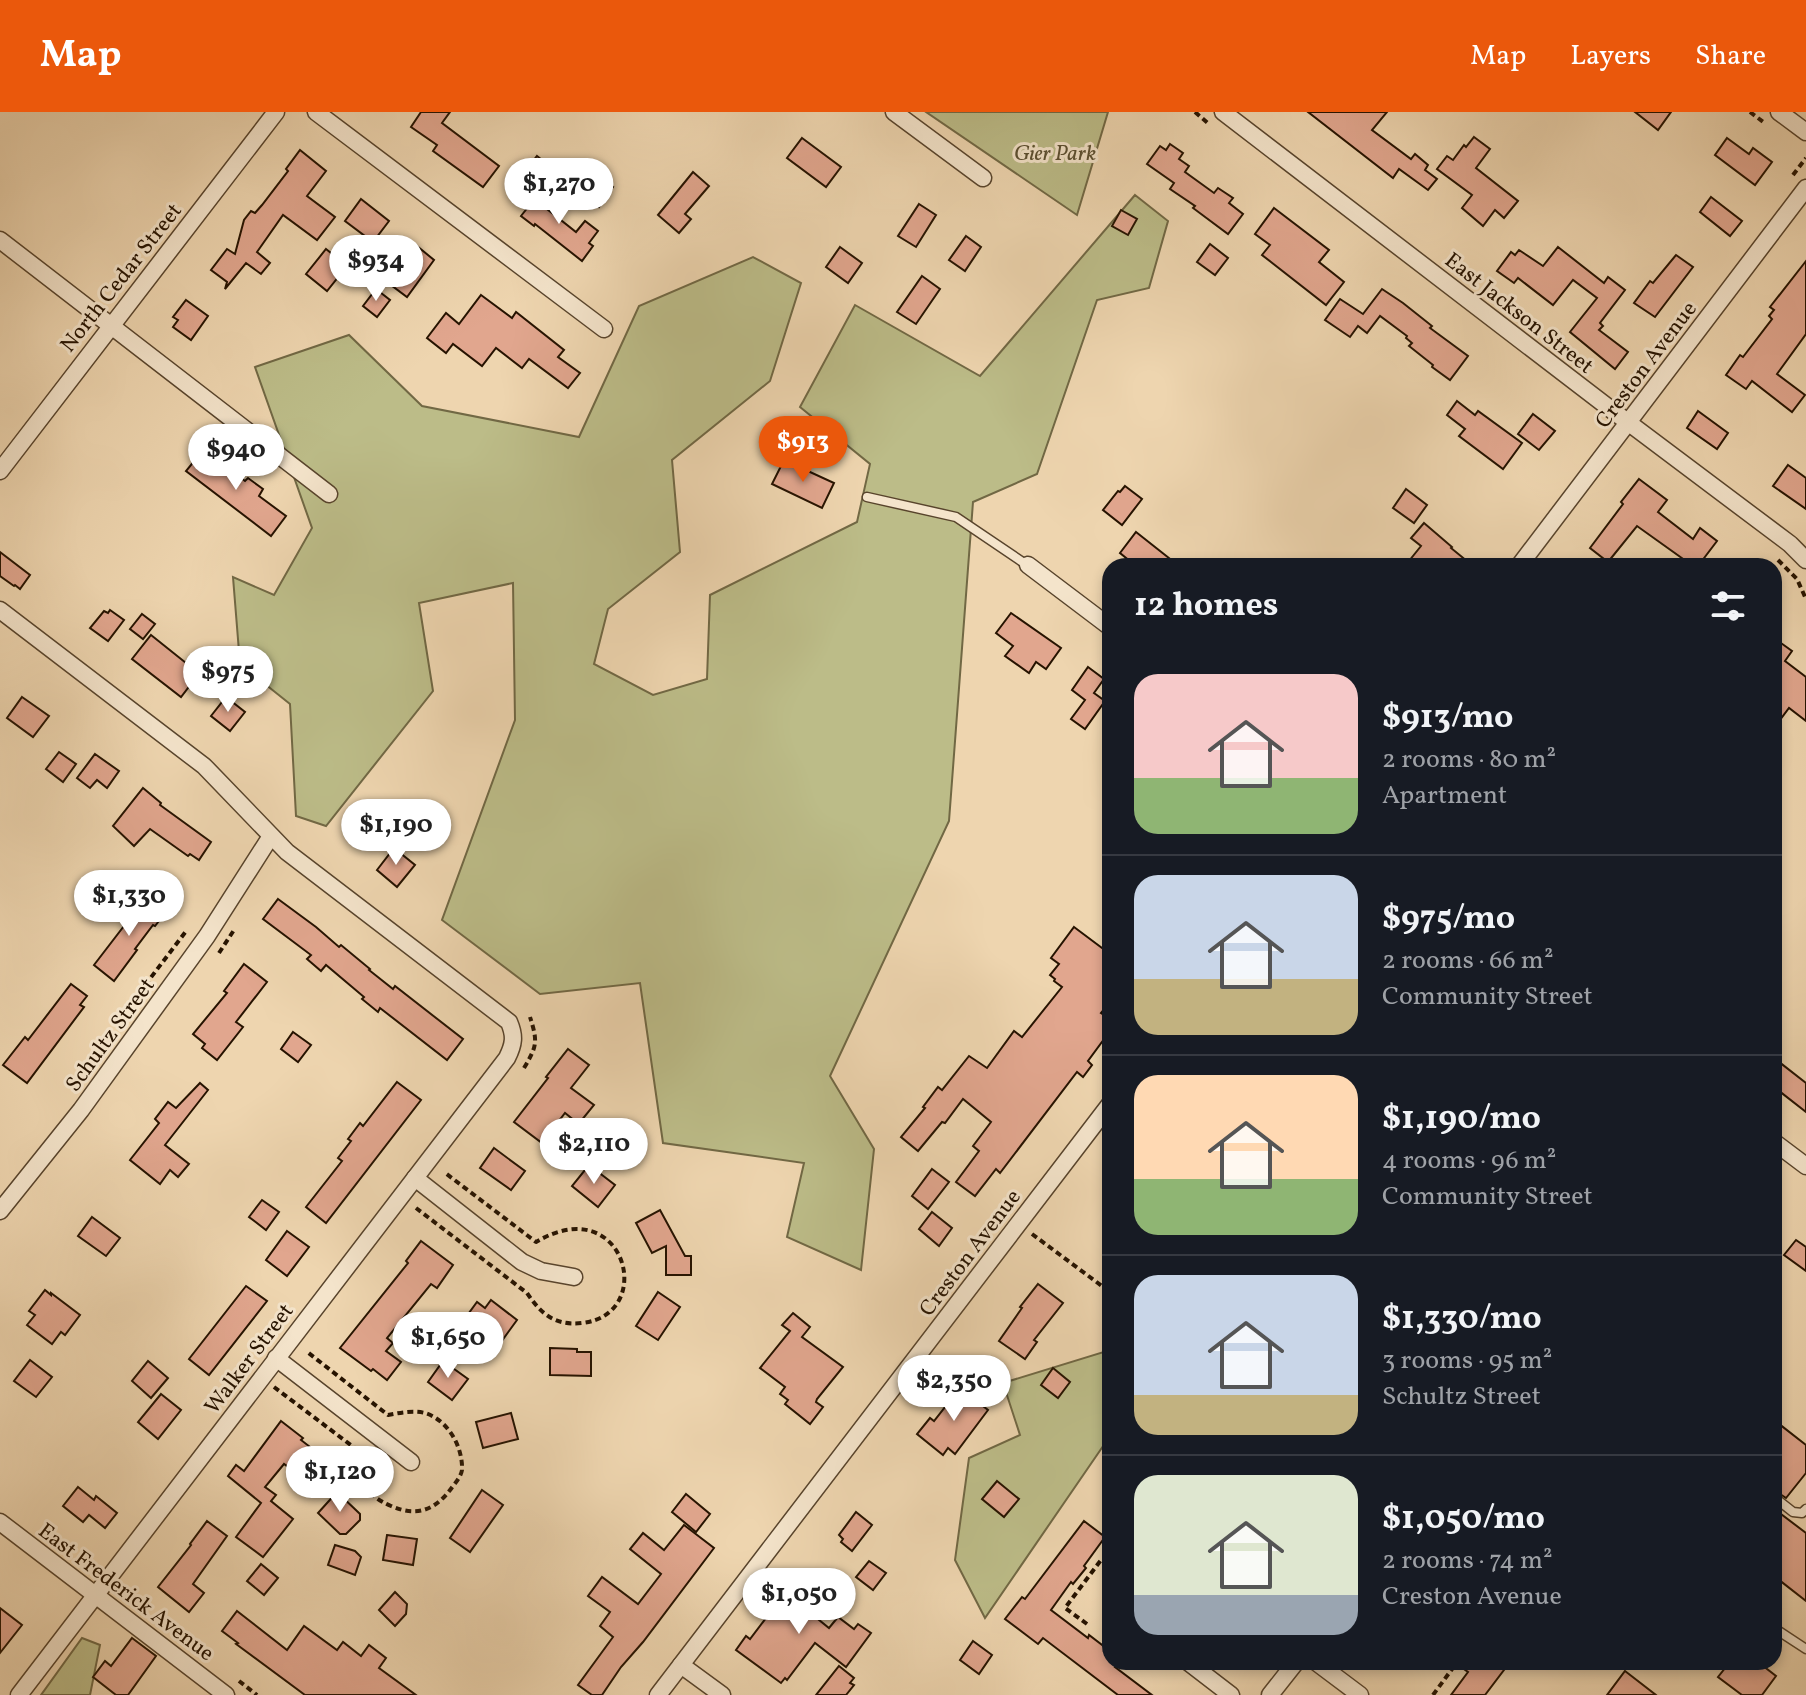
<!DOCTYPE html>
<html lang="en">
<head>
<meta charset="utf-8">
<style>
	:root { --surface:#171b24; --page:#20242c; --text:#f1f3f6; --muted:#9ea1a6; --line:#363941; --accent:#ea580c }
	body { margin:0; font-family:Vollkorn,serif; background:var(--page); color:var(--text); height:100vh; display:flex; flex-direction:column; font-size:30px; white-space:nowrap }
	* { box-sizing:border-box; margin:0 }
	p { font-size:26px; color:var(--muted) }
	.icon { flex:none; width:44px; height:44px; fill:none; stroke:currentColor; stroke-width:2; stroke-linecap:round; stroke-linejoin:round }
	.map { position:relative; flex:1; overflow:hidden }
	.sheet { position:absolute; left:1102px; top:446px; width:680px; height:1112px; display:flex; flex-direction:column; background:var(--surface); border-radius:24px; box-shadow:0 4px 12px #0003 }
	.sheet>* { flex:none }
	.price { position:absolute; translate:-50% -68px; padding:0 18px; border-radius:28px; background:#fff; color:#222; font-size:26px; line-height:52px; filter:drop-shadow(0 2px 4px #0008) }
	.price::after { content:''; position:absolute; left:50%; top:48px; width:24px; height:18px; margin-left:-12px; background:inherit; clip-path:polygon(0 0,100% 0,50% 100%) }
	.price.selected { background:var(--accent); color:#fff }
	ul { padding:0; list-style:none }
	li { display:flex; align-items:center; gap:24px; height:200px; padding:0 32px }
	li+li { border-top:2px solid var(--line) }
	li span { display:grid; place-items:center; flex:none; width:224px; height:160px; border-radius:24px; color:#555 }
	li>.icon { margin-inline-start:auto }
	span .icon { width:96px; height:96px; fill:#fffc; stroke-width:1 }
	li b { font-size:34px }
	h2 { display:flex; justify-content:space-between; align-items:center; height:96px; padding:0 32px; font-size:34px }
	header { display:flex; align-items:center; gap:48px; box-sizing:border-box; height:112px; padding:0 40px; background:var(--accent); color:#fff }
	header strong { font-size:38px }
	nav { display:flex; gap:44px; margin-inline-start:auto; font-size:28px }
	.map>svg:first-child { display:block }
	.green { fill:#bcbc88; stroke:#716844; stroke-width:2 }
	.building { fill:#e1a68e; stroke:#261300; stroke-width:2 }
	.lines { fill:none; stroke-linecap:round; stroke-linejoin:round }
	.lane-casing { stroke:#58442c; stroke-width:11 }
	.street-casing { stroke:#58442c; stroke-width:19 }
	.path { stroke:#261300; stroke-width:4; stroke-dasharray:6 4; stroke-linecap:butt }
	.lane { stroke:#f4e4cb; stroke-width:8 }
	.street { stroke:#f4e4cb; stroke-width:16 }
	.labels { text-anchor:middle; stroke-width:6; stroke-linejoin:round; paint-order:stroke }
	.park-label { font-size:22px; font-style:italic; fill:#5a4e30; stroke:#f4e4cb }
	.street-label { font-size:22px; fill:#261300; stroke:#f4e4cb }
</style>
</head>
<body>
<header>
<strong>Map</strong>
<nav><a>Map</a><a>Layers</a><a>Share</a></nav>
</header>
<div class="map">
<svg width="1806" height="1583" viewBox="0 0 1806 1583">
	<rect width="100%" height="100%" fill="#eed5af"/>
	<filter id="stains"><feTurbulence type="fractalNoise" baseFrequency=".0025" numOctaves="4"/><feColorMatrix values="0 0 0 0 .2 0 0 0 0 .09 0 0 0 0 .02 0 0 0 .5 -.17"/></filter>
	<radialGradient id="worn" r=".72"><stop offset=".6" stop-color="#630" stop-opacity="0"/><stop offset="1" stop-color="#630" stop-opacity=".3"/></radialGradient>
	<g class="green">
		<polygon points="926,0 1108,0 1077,103"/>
		<polygon points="1135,83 1168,109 1149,176 1097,188 1037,362 973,390 949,709 830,964 874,1037 861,1158 787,1125 804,1051 663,1031 640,871 540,882 442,808 515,608 513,471 419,491 433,579 326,714 296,704 290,592 240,552 233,465 274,483 312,416 255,255 349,223 422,294 579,325 639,194 753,145 801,171 770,269 672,348 680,440 608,497 594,552 653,583 707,567 710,483 857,410 870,352 800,295 855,193 980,264"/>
		<polygon points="1110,1238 1110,1324 985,1506 955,1448 969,1346 1020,1323 1003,1271"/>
		<polygon points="82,1526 100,1533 90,1583 41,1583"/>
	</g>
	<g class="building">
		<polygon points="421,0 450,0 442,11 499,54 483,75 433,39 437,33 411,15"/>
		<polygon points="1308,0 1387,0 1372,18 1411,47 1415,42 1428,53 1425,58 1437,67 1428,78 1399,57 1393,66"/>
		<polygon points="1635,0 1671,0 1658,18"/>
		<polygon points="1474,25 1490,37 1476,56 1518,89 1504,106 1495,98 1483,114 1462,96 1472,83 1437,57 1447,44 1453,48 1464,33 1466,35"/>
		<polygon points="802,26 841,55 826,75 787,46"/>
		<polygon points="1727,26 1749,42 1753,36 1772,50 1755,73 1715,43"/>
		<polygon points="1170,32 1183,41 1179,47 1189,54 1185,60 1214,81 1218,76 1233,86 1229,91 1243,102 1228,122 1193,96 1195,94 1170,77 1174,71 1147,52 1160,34 1166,38"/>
		<polygon points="300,38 326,59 307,84 335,105 317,128 283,103 257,140 270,151 261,162 246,151 225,177 227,170 211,158 227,137 235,142 244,108 251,99 255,101 262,93 288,59 286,57"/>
		<polygon points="537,44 552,56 537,74 522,63"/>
		<polygon points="693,60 709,74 685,102 691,107 679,121 658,103"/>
		<polygon points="596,62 613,75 599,95 581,82"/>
		<polygon points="544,75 557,84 547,97 576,120 585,109 598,119 589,131 593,134 582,149 535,112 534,114 521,104"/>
		<polygon points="1711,85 1742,109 1730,124 1700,100"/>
		<polygon points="361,87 389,109 373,130 345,109"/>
		<polygon points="919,92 936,103 916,135 898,124"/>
		<polygon points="1274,96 1329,138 1319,150 1344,170 1326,193 1262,143 1270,133 1255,122"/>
		<polygon points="1121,98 1137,107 1128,123 1112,114"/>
		<polygon points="966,124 981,135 965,159 949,148"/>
		<polygon points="1210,132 1228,146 1215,163 1197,150"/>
		<polygon points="417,134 434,148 407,185 387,170"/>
		<polygon points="840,135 862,151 848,171 826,155"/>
		<polygon points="1558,135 1604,171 1608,165 1625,178 1600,211 1603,214 1599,218 1628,240 1615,257 1570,220 1597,186 1573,168 1553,193 1518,166 1514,171 1497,159 1511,140 1515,143 1519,138 1543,154"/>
		<polygon points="326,137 347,154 327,179 306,162"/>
		<polygon points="1676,143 1693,155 1655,205 1634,191 1650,169 1653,171"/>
		<polygon points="1806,149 1806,222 1777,262 1805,283 1792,300 1752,269 1746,277 1726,263 1740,243 1743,245 1772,207 1769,204 1774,198 1770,195"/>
		<polygon points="922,164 940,177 916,212 897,200"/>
		<polygon points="376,177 390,188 377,205 363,194"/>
		<polygon points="1382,177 1403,191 1432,214 1430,216 1468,244 1450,268 1432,255 1433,253 1409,234 1412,231 1406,226 1407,224 1380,204 1367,221 1358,214 1350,225 1325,208 1340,187 1363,202"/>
		<polygon points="481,183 512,206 516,200 564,238 558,245 580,261 568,276 529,247 522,256 496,236 482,254 453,232 446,241 427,226 446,201 459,212"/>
		<polygon points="186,188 208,204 191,228 173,215 178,208 173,205"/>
		<polygon points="1457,289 1475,303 1478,299 1522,331 1503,357 1459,324 1465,317 1447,303"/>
		<polygon points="1698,299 1728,321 1717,337 1687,316"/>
		<polygon points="1533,302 1555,319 1539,338 1518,322"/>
		<polygon points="204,337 245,369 248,366 263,377 259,384 286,404 271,424 186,359"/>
		<polygon points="784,348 834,371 822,396 772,372"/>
		<polygon points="1788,353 1806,366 1806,397 1773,374"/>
		<polygon points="1639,367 1667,388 1658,400 1693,427 1700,416 1717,429 1698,454 1693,454 1637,414 1608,450 1590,436 1623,392 1621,390"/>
		<polygon points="1125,374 1142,387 1122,413 1103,398 1118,379 1120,380"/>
		<polygon points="1406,377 1427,393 1414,411 1393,396"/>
		<polygon points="1424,411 1452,435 1451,436 1473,454 1405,454 1421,434 1411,426"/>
		<polygon points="1136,420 1179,454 1136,454 1120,441"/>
		<polygon points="0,440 30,463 20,477 15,473 14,474 0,464"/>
		<polygon points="110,498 124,508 108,529 90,516 104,499 108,501"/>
		<polygon points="1011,501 1061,536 1046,557 1036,550 1029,561 1005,544 1013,534 996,521"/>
		<polygon points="142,502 155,512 143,527 130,517"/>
		<polygon points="151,523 186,551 187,549 201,559 181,585 132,547"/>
		<polygon points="1774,526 1792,539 1785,549 1806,565 1806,609 1789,596 1774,616"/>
		<polygon points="1088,555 1104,567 1094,581 1105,589 1085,617 1071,607 1085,588 1072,578"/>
		<polygon points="22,585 49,604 33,625 7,606"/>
		<polygon points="226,585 245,600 230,619 211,604"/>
		<polygon points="59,640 76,652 63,670 46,657"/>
		<polygon points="95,642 119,659 107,676 97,668 90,676 77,666"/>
		<polygon points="143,676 161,691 160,693 211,730 199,748 190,742 188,744 150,717 134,734 113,714"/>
		<polygon points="378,689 394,702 382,716 367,703"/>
		<polygon points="394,736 415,753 397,775 377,758"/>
		<polygon points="147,785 166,800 155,814 153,813 135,837 137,838 114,869 94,853 127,810 124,808 138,791 141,793"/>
		<polygon points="278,787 316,815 339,835 341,833 370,857 369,858 393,877 395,874 463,927 447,948 380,896 378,900 362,887 364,885 326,853 321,859 307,847 311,843 263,807"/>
		<polygon points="1074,815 1110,842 1110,890 1101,901 1110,907 1110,919 1088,949 1092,953 1083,965 1077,960 1000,1061 996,1057 975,1084 956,1070 979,1039 973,1034 991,1010 963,987 945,1011 942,1010 918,1039 901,1025 925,996 923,995 938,975 942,978 969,944 987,956 1014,919 1022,925 1062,875 1054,869 1055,867 1050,863 1059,852 1051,846"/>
		<polygon points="244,852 267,870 236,910 243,915 217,948 202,936 205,932 193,922 227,881 224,879"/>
		<polygon points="71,872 87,884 80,893 84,895 27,971 3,953 25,925 28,928"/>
		<polygon points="293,920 311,933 298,950 281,937"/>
		<polygon points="568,937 589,953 571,976 594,993 581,1009 575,1009 565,1001 542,1031 514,1010 548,966 546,965"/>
		<polygon points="1774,946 1806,971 1806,1000 1774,975"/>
		<polygon points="397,970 421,988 326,1111 306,1095 342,1049 338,1046 351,1029 348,1027 360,1011 363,1014"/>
		<polygon points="200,971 208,978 165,1033 189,1052 178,1065 170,1058 160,1072 130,1048 159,1011 155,1007 168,990 176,996"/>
		<polygon points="494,1036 525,1059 511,1078 480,1056"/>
		<polygon points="589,1053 615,1073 598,1095 572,1074"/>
		<polygon points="932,1057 949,1070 928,1097 912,1084"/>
		<polygon points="262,1088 279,1100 266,1118 249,1105"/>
		<polygon points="660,1098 685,1144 691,1144 691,1163 666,1163 666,1134 652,1141 636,1111"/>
		<polygon points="932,1100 952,1116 939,1134 919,1117"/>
		<polygon points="92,1105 120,1126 106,1144 78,1124"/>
		<polygon points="287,1119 309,1135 287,1164 266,1148"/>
		<polygon points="1796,1128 1806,1135 1806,1159 1784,1143"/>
		<polygon points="421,1129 453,1153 437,1176 431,1172 387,1226 393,1231 386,1239 401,1250 387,1268 373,1257 371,1259 340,1236 408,1151 406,1149"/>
		<polygon points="1038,1172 1063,1191 1034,1228 1037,1230 1025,1247 999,1229 1022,1196 1020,1195"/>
		<polygon points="246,1174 267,1189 209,1263 189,1247"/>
		<polygon points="45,1178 51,1183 51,1181 80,1203 65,1223 61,1220 52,1232 27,1213 35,1203 29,1199"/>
		<polygon points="658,1180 680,1195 658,1228 636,1214"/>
		<polygon points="491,1188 517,1208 501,1230 466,1205 477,1190 485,1196"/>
		<polygon points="793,1201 810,1215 802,1225 843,1255 817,1287 816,1290 823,1295 810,1312 785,1292 788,1288 780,1282 785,1275 760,1256 790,1219 782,1213"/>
		<polygon points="550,1236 577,1237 577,1240 591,1240 591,1264 550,1263"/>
		<polygon points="30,1248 52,1265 36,1285 14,1269"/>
		<polygon points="148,1249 168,1266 151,1286 132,1269"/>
		<polygon points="443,1249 468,1267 452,1288 428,1270"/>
		<polygon points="1053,1256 1070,1270 1058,1286 1041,1273"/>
		<polygon points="960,1276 988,1298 955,1342 948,1336 943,1343 917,1322 930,1306 934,1309"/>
		<polygon points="161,1282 181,1298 158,1327 138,1310"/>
		<polygon points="511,1301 518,1327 483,1336 476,1310"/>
		<polygon points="1774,1308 1806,1333 1806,1361 1786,1386 1774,1378"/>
		<polygon points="281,1309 303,1326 301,1328 342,1360 325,1383 284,1352 265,1375 276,1383 271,1389 293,1407 263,1445 236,1425 261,1391 228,1364 236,1353 244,1359"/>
		<polygon points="997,1369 1019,1387 1004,1405 982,1387"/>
		<polygon points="78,1375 94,1388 96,1384 117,1401 105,1416 89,1403 83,1410 63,1394"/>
		<polygon points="482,1378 503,1393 470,1440 450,1426"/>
		<polygon points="337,1380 360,1402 360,1408 346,1422 340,1422 318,1401"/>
		<polygon points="686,1382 710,1402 696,1420 672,1400"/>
		<polygon points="1774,1394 1778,1397 1777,1399 1806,1421 1806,1489 1774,1464"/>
		<polygon points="856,1400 872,1413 852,1439 841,1430 843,1427 839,1423"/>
		<polygon points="207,1409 227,1424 193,1472 204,1481 189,1500 158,1475 191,1433 190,1432"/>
		<polygon points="1084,1409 1105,1425 1084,1454 1086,1456 1073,1472 1071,1470 1051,1498 1088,1526 1089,1523 1106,1536 1104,1539 1110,1543 1110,1550 1119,1550 1115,1555 1152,1583 1118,1583 1043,1526 1038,1532 1005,1507 1022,1485 1025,1487"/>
		<polygon points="684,1413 714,1436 643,1530 621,1555 602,1583 592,1583 578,1573 613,1525 600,1514 610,1500 588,1484 602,1465 638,1492 661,1462 630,1437 643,1421 664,1438"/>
		<polygon points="387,1423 417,1427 413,1453 383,1448"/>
		<polygon points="335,1433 355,1439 361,1445 355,1463 328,1453"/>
		<polygon points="869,1449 886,1461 873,1478 856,1465"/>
		<polygon points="261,1452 278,1466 264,1483 247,1469"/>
		<polygon points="798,1464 815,1477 802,1494 829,1516 838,1505 854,1517 858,1512 871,1521 846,1555 815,1531 787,1568 785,1566 781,1571 736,1538 746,1524 750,1527"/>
		<polygon points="395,1480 407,1492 406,1502 395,1514 379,1498"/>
		<polygon points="0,1496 22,1513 0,1541"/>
		<polygon points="237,1499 287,1538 304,1514 337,1538 343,1530 361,1544 369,1533 386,1546 379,1556 416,1583 305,1583 236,1532 238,1531 222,1519"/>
		<polygon points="132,1526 156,1544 128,1583 116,1583 93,1565 105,1549 111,1554"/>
		<polygon points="973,1529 992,1543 979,1562 960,1548"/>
		<polygon points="1454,1550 1510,1550 1485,1583 1451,1583 1468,1560"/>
		<polygon points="1730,1550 1758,1550 1776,1564 1762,1583 1742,1583 1718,1565"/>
		<polygon points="839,1554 854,1566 850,1571 854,1573 846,1583 816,1583"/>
		<polygon points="1625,1559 1656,1583 1607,1583"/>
	</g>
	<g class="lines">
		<defs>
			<g id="lane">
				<polyline points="867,385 956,405 1027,453"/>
				<polyline points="1774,1385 1793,1400 1802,1401 1806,1397"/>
				<polyline points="1774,1516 1806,1537"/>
			</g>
			<g id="street">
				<polyline points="316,0 604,217"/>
				<polyline points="894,0 983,66"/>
				<polyline points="1223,0 1613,299 1790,432 1806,448"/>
				<polyline points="1779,0 1806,20"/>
				<polyline points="0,128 329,382"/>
				<polyline points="0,359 276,0"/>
				<polyline points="1028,453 1110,515"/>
				<polyline points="1519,454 1806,76"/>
				<path d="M0 498 204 654 287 740 509 910C515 924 514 932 507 946L19 1583"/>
				<polyline points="1774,1030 1806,1054"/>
				<polyline points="415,1066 522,1150 541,1159 574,1165"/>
				<polyline points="0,1099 81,998 207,824 271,724"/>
				<polyline points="276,1246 411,1350"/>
				<polyline points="0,1410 226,1583"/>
				<polyline points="1188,1550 1231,1583"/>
				<polyline points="1316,1550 1360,1583"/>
				<polyline points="681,1553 722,1583"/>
				<polyline points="658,1583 1110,992"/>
				<polyline points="1270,1583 1296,1550"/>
			</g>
		</defs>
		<use href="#lane" class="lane-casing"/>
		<use href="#street" class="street-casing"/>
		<g class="path">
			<polyline points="1195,0 1209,12"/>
			<polyline points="1750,0 1766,12"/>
			<polyline points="1793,63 1806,46"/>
			<polyline points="1778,448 1797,467 1806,487"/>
			<polyline points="219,841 234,818"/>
			<polyline points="133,889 187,818"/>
			<path d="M524 956C537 934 538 930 530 905"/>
			<path d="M416 1096 527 1181C541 1202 555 1214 582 1211 658 1203 625 1077 536 1130L444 1060"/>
			<polyline points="1032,1122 1110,1180"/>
			<path d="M274 1275 360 1340C362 1368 363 1382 391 1394 418 1406 437 1397 453 1374 457 1369 461 1364 462 1358 463 1335 448 1308 425 1301 413 1298 399 1301 388 1303L306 1239"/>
			<polyline points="1087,1512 1065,1496 1101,1448 1110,1455"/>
			<polyline points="239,1569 257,1583"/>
			<polyline points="1433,1583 1455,1553 1452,1550"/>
		</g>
		<use href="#lane" class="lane"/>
		<use href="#street" class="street"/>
	</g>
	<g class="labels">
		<g class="park-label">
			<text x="1055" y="48">Gier Park</text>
		</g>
		<g class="street-label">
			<text transform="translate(120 165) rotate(-52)" y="8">North Cedar Street</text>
			<text transform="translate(1520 200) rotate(38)" y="8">East Jackson Street</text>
			<text transform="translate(1645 252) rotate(-53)" y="8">Creston Avenue</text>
			<text transform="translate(109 922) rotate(-54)" y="8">Schultz Street</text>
			<text transform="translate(969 1140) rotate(-53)" y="8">Creston Avenue</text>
			<text transform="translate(248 1246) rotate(-53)" y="8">Walker Street</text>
			<text transform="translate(127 1479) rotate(37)" y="8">East Frederick Avenue</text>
		</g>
	</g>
	<rect width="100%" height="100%" filter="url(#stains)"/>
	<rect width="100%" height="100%" fill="url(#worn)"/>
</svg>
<b class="price" style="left:559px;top:114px">$1,270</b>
<b class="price" style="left:376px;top:191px">$934</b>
<b class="price selected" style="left:803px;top:372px">$913</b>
<b class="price" style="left:236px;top:380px">$940</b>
<b class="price" style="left:228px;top:602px">$975</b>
<b class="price" style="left:396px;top:755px">$1,190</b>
<b class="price" style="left:129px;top:826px">$1,330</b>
<b class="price" style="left:594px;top:1074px">$2,110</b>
<b class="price" style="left:448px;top:1268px">$1,650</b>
<b class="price" style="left:954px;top:1311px">$2,350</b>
<b class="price" style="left:340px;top:1402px">$1,120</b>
<b class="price" style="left:799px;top:1524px">$1,050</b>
<section class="sheet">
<h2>12 homes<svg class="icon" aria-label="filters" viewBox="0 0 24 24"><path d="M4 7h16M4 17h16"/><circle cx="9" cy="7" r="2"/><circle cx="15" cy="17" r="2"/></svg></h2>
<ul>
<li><span style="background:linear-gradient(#f6c9c9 65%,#8fb573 0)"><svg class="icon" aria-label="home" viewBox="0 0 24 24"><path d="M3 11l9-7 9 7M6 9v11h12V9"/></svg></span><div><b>$913/mo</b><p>2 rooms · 80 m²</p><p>Apartment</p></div></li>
<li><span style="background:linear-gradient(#c9d6e8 65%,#c2b280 0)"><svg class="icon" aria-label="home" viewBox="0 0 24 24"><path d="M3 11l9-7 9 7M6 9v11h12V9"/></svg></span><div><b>$975/mo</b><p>2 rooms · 66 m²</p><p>Community Street</p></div></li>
<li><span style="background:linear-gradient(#ffd9b3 65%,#8fb573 0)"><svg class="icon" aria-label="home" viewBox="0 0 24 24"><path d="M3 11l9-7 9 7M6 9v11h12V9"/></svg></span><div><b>$1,190/mo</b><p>4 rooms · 96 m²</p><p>Community Street</p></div></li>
<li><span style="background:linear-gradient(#c9d6e8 75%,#c2b280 0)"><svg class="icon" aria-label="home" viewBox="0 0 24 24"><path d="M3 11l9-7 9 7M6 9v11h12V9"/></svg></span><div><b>$1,330/mo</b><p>3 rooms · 95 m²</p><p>Schultz Street</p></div></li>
<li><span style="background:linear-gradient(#dfe7d0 75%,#9aa5b1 0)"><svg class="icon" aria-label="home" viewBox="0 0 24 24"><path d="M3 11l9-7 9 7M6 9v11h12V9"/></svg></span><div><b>$1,050/mo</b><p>2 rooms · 74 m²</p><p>Creston Avenue</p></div></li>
</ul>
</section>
</div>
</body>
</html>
